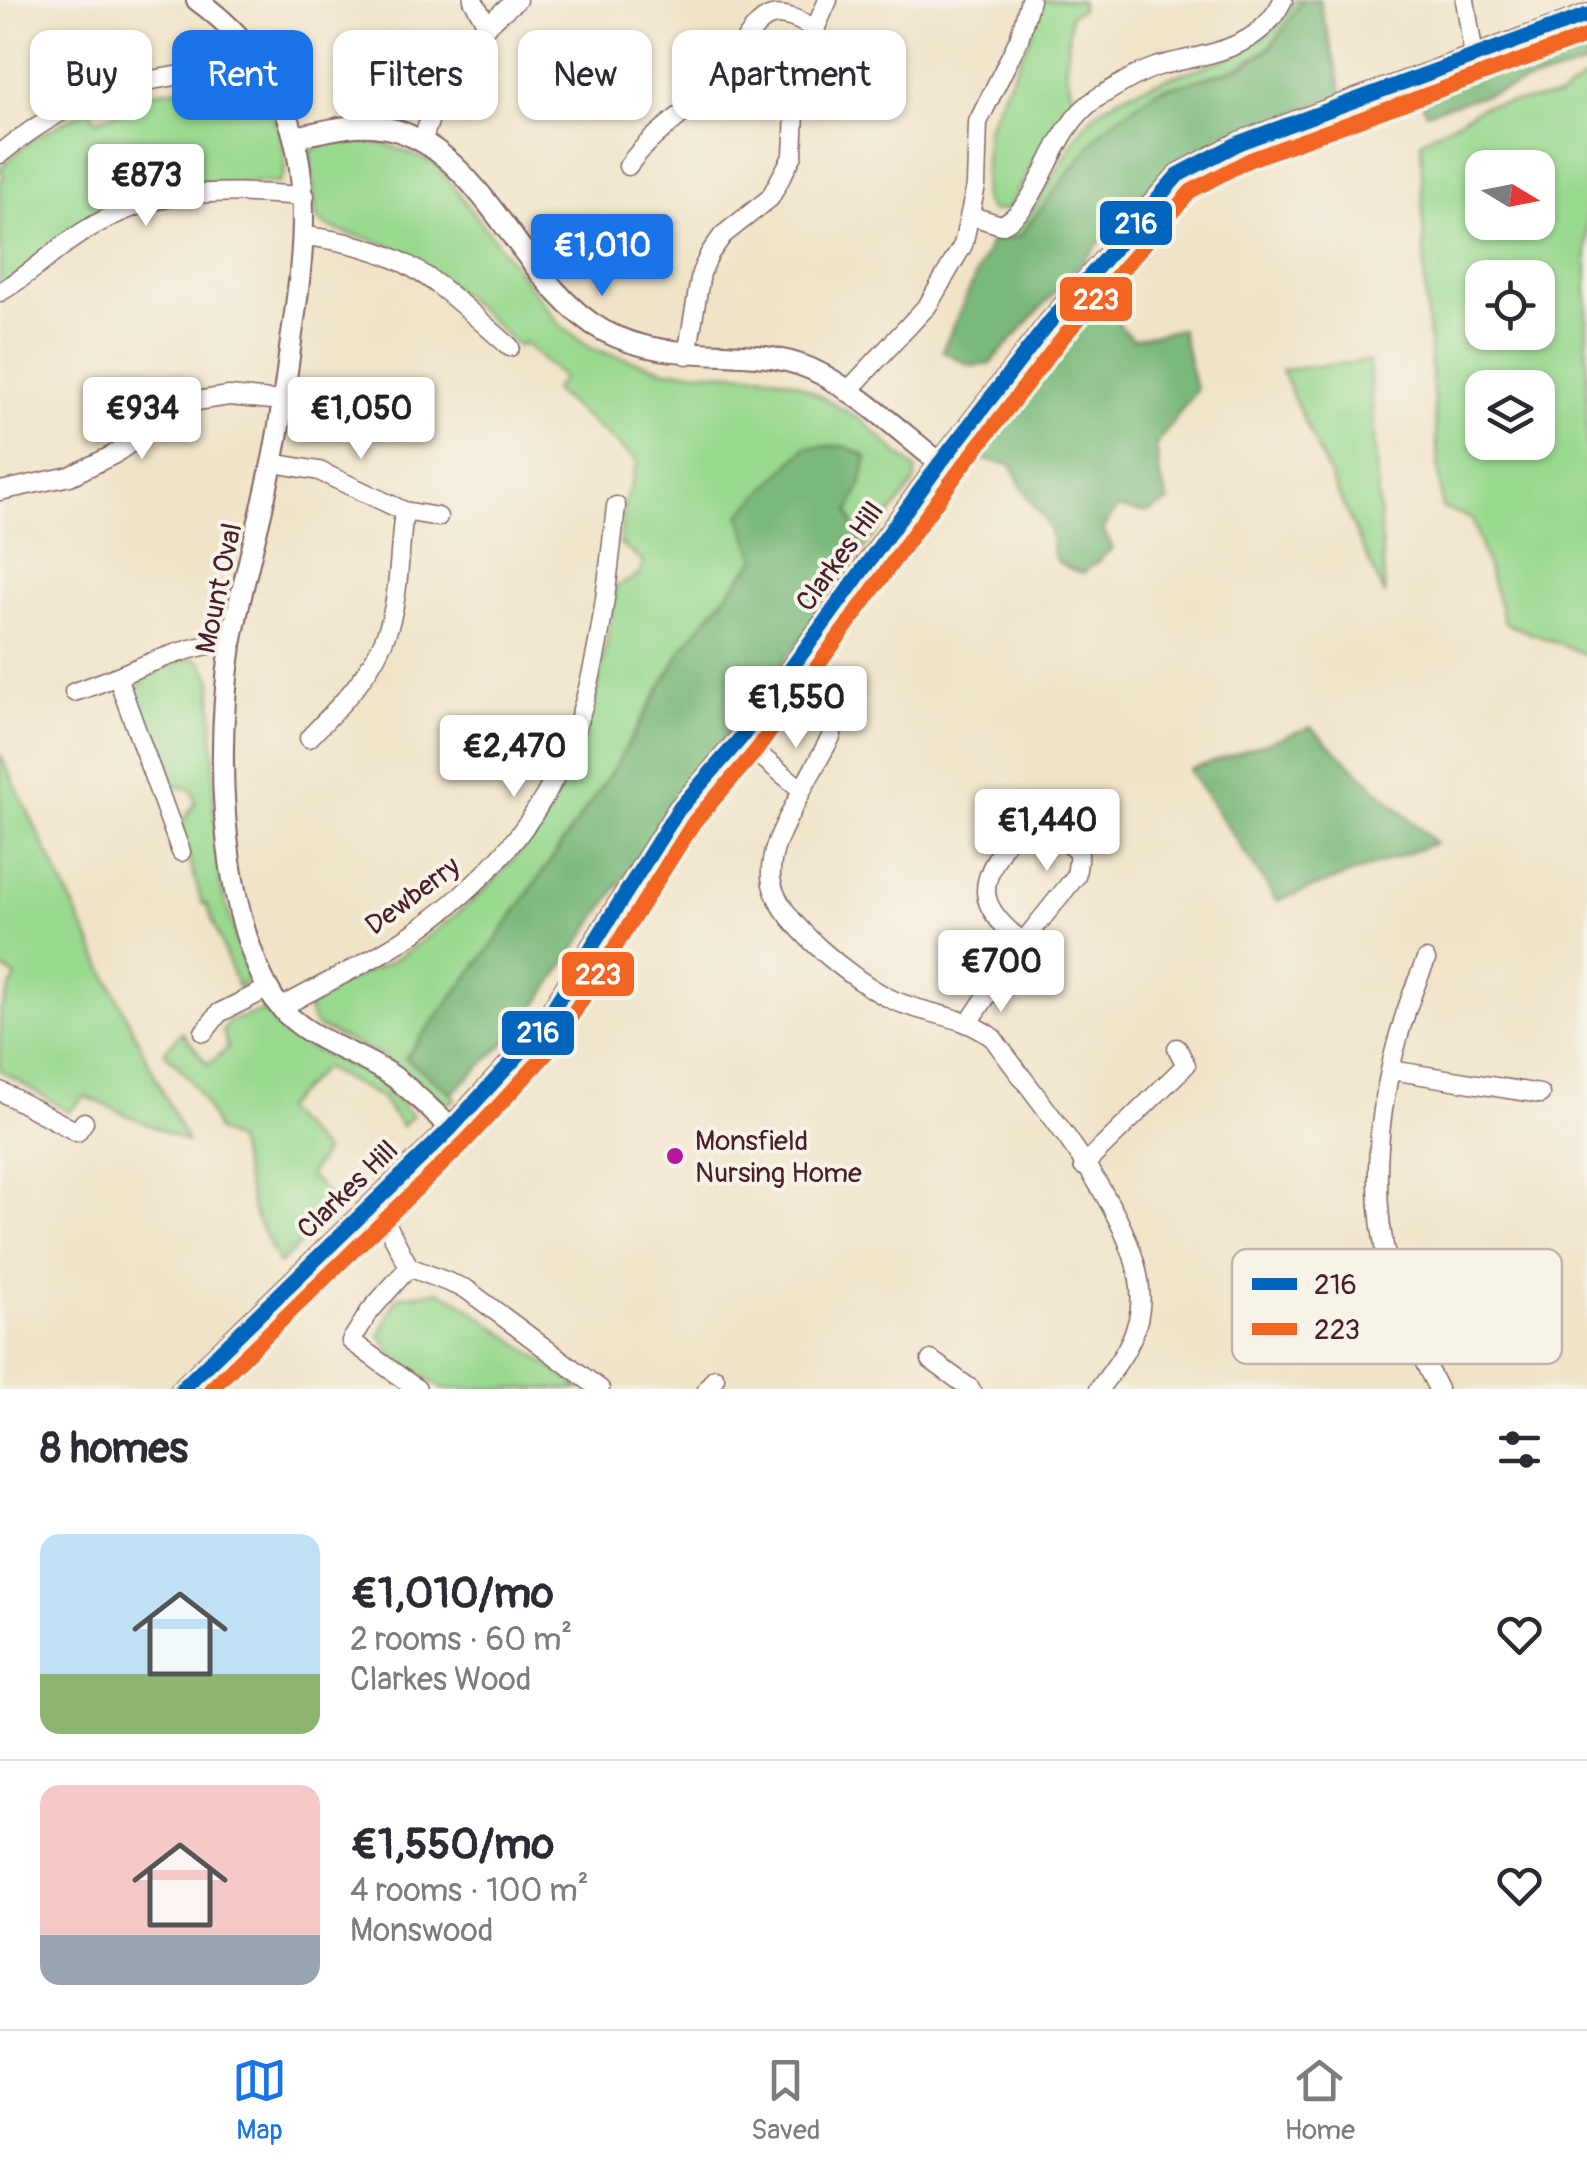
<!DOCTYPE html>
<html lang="en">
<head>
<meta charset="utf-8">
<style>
	:root { --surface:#fff; --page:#f7f7f7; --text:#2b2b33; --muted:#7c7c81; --line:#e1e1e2; --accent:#1a73e8 }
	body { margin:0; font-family:Pangolin,sans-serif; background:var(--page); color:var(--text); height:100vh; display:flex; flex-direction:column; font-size:38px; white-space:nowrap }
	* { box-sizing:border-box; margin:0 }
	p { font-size:32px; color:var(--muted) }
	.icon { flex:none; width:55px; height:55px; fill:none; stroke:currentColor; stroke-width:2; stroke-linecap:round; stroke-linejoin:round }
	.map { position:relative; height:1389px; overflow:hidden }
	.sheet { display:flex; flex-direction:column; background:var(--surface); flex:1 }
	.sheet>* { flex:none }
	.top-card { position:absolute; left:30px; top:30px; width:1000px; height:90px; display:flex; gap:20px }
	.needle { width:65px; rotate:100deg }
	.fabs { position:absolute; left:1465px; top:150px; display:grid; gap:20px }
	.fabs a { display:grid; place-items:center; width:90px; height:90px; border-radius:20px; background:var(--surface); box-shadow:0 2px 8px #0004; font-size:50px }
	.price { position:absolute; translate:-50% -85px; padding:0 22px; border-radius:10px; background:#fff; color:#222; font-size:32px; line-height:65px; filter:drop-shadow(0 2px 5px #0008) }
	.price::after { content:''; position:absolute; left:50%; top:60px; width:30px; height:22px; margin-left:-15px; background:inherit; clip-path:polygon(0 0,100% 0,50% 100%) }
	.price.current { background:var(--accent); color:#fff }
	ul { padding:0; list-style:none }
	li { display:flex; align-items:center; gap:30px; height:250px; padding:0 40px }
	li+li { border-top:2px solid var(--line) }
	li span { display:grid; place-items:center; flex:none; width:280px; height:200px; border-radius:20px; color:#555 }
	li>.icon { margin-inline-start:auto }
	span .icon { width:120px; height:120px; fill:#fffc; stroke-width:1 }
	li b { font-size:42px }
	h2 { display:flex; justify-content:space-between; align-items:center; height:120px; padding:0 40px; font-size:42px }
	.chip { padding:0 35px; border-radius:20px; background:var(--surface); box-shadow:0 2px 8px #0004; font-size:35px; line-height:90px }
	.chip.current { background:var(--accent); color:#fff }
	.dock { display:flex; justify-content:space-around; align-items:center; height:140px; border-top:2px solid var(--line); background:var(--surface); font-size:28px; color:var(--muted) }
	.dock a { display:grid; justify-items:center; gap:5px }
	.dock .current { color:var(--accent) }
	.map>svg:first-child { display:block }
	.green { fill:#99d98f; stroke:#727c5d; stroke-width:2.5; fill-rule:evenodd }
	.forest { fill:#7ab97a; stroke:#626c52; stroke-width:2.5 }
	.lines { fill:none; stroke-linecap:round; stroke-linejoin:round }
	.minor-casing { stroke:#846462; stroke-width:21 }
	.tertiary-casing { stroke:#846462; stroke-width:24 }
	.minor { stroke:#fff; stroke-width:18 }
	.tertiary { stroke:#fff; stroke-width:20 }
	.bus-1-casing { stroke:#f7f3e8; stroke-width:22 }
	.bus-2-casing { stroke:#f7f3e8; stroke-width:22 }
	.bus-1 { stroke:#0065bd; stroke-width:15 }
	.bus-2 { stroke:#f26522; stroke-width:15 }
	.poi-dot { fill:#b5179e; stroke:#f7f3e8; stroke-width:4 }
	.labels { text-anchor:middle; stroke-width:8; stroke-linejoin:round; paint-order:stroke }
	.street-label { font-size:28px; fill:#4a1f2b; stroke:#f7f3e8 }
	.poi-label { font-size:28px; fill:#4a1f2b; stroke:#f7f3e8; text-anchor:start }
	.key { fill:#f7f3e8; stroke:#c3b3af; stroke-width:2.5 }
	.key-label { font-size:28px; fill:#4a1f2b }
	.line-badge { stroke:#f7f3e8; stroke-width:4 }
	.badge-label { font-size:28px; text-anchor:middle; font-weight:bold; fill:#fff }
</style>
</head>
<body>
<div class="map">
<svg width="1587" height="1389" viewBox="0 0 1587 1389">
	<rect width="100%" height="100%" fill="#f7f3e8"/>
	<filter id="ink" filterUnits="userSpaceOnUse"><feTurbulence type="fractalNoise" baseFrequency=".01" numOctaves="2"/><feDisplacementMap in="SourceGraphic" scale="20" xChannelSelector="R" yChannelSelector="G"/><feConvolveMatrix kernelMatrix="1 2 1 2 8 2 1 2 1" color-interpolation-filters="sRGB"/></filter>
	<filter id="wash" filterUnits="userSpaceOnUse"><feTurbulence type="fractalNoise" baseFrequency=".0048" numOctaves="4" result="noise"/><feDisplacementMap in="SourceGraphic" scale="40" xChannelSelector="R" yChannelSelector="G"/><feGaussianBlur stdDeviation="2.25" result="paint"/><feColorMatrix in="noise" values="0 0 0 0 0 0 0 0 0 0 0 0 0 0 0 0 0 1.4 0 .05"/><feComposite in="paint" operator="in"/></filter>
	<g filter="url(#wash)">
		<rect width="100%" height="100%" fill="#f0e4c8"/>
		<g class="green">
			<polygon points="1037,0 1081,0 1081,9 1070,15 1066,67 1073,102 1048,135 1008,209 991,211 983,199 987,128 1031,35"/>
			<path d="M1295 0H1302C1283 47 1244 69 1196 82 1184 85 1170 85 1158 90 1135 100 1037 211 1020 236L991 242 987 233C1042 239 1059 140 1100 110 1161 65 1256 74 1295 0Z"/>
			<path d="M246 68C266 87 299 161 279 183L202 182 136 199 0 287V182L4 178 0 168 31 140 90 108 95 121 122 111 118 98 205 84Z"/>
			<path d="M1587 77V655L1505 623 1472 518 1442 508 1425 291 1421 141 1486 105 1559 97ZM1482 168H1538V222H1482ZM1482 278H1538V332H1482ZM1482 388H1538V442H1482Z"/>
			<path d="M328 139 386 144 436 164 560 325 592 349 666 370 770 375 797 383 861 420 916 470 915 482 862 551 849 512 861 485 756 559 685 645 616 765 495 942 405 1058 452 1093 455 1100 446 1103 383 1057 316 1026 308 1010C323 982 374 974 400 956 554 851 588 767 616 587L639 575 643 562 620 544 624 504 638 462 553 390 563 378 523 342 519 347C478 309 440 270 389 246 366 235 337 236 317 219L309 153Z"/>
			<polygon points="1369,361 1385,596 1281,370"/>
			<polygon points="191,658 201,660 212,680 216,854 223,894 247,972 247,981 238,988 207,905 202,903 180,825 196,802 191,789 167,784 162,776 133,692 150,672"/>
			<polygon points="0,754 187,1142 85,1096 69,1112 0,1070 0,1011 16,977 0,967"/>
			<path d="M264 1011 312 1049 374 1077 412 1116 402 1126 380 1097 323 1068 282 1109 324 1152 309 1175 339 1206 279 1264 253 1211 236 1141 217 1131C206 1100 189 1074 164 1052L182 1032 208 1065 228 1048 223 1031 229 1021Z"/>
			<polygon points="438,1291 455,1298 581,1389 442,1389 393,1355 380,1335 397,1297"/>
		</g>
		<g class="forest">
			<polygon points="1302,0 1319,0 1343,95 1221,140 1159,176 990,364 971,366 942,351 991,242 1020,236 1102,130 1156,91 1243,67 1272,47"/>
			<polygon points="1587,23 1587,65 1426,112 1415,88"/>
			<path d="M1104 289 1120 327 1133 339 1181 329 1196 390 1156 445 1160 478 1169 502 1146 513 1118 508 1102 529 1113 548 1084 573C1036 561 1062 547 1045 521 1031 500 1021 491 1012 465L964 456 1071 310Z"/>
			<polygon points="845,446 867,457 861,485 849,512 862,551 822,611 678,798 522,1027 452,1093 405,1058 495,942 616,765 685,645 756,559 740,515 806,447"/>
			<polygon points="1311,727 1435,843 1277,901 1189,770"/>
		</g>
	</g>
	<g filter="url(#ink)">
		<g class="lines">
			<defs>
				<g id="minor">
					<polyline points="473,0 486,23"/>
					<polyline points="1465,0 1474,57"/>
					<path d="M422 142C443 77 462 42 517 0"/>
					<path d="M0 154C38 123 74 101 122 87 177 71 194 83 246 46"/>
					<path d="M628 166C657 126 694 111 723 75 736 60 751 21 772 16 786 12 804 23 816 29"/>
					<path d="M972 216 1001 225C1044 206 1048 130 1097 98 1116 87 1138 72 1159 66 1207 53 1259 51 1283 0"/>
					<path d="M306 236C411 249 434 281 510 347"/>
					<path d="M0 292C25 278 45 259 68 242 147 185 214 190 305 196"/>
					<polyline points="687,355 701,273 710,253 723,235 770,198 793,155 797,70 828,0"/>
					<polyline points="847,392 928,305 963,245 976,186 978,122 1019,39 1030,0"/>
					<polyline points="273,463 319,471 404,511 438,517"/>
					<polyline points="0,491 70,476 113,455 190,402 229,396 282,401"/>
					<polyline points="118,679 181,852"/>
					<path d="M74 692C129 675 174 646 232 642"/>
					<path d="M309 738C341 705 375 671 389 626 400 591 399 548 404 511"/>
					<path d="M740 739 802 790C790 816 769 847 771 877 773 919 856 983 893 1000 929 1016 959 1013 993 1038 1040 1105 1149 1226 1140 1308 1137 1339 1117 1365 1099 1389"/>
					<polyline points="802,790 832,735"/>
					<path d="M1426 960C1386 1050 1363 1171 1389 1268 1400 1310 1418 1351 1438 1389"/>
					<path d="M282 1007C330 980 382 957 426 924 581 809 597 685 616 506"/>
					<path d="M970 1021 1023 942 1076 876 1079 854 1037 812 1019 819C988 876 962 895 1023 942"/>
					<polyline points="204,1032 219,1013 267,989"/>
					<polyline points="1391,1070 1540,1094"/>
					<polyline points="0,1091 77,1132 84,1122"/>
					<polyline points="1083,1166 1186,1065 1177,1048"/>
					<polyline points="375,1202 409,1267 466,1289 600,1389"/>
					<polyline points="409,1267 370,1311 351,1341 417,1389"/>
					<polyline points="931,1360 971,1389"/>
					<polyline points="707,1389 715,1378"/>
				</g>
				<g id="tertiary">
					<path d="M197 0C317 88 312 202 292 334 286 378 281 424 271 468 259 527 241 586 231 645 216 748 219 893 267 987 292 1038 352 1048 394 1077 414 1092 432 1111 451 1128"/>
					<path d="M295 137C315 133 335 128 355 126 475 117 513 282 604 331 674 368 746 341 811 369 857 390 900 432 940 463"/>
					<polyline points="182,1389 451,1128 535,1037 678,810 740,739 940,463 1048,324 1178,175 1241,142 1587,15"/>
				</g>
			</defs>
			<use href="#minor" class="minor-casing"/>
			<use href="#tertiary" class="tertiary-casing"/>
			<use href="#minor" class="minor"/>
			<use href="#tertiary" class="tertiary"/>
			<defs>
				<polyline id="bus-1" points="182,1389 451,1128 535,1037 678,810 740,739 940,463 1048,324 1178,175 1241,142 1587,15"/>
				<polyline id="bus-2" points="211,1389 465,1142 551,1049 694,822 756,751 956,475 1063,337 1191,191 1249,160 1587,36"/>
			</defs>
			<use href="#bus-1" class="bus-1-casing"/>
			<use href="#bus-2" class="bus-2-casing"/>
			<use href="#bus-1" class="bus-1"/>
			<use href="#bus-2" class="bus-2"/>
		</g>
	</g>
	<circle class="poi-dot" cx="675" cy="1156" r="10"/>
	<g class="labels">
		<g class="street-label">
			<text transform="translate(839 556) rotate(-54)" y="10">Clarkes Hill</text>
			<text transform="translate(218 588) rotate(-78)" y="10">Mount Oval</text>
			<text transform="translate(412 895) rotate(-37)" y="10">Dewberry</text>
			<text transform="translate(347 1189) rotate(-44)" y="10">Clarkes Hill</text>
		</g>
		<g class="poi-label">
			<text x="695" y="1150">Monsfield<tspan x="695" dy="32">Nursing Home</tspan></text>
		</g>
	</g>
	<rect x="1232" y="1249" width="330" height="115" rx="15" class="key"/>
	<rect x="1252" y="1278" width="45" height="12" fill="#0065bd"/>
	<rect x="1252" y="1323" width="45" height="12" fill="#f26522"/>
	<g class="key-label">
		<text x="1314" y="1294">216</text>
		<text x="1314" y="1339">223</text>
	</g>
	<g class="line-badge">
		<rect x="1098" y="199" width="76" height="48" rx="10" fill="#0065bd"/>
		<rect x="1058" y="275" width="76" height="48" rx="10" fill="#f26522"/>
		<rect x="560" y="950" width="76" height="48" rx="10" fill="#f26522"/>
		<rect x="500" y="1009" width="76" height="48" rx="10" fill="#0065bd"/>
	</g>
	<g class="badge-label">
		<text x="1136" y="233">216</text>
		<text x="1096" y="309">223</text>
		<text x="598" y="984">223</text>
		<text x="538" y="1042">216</text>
	</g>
</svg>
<div class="fabs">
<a><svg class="needle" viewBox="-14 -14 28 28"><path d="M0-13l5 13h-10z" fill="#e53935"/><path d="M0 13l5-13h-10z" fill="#7c7c81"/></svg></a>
<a><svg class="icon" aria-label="locate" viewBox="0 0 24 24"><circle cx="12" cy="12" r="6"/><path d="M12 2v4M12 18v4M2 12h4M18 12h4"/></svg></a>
<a><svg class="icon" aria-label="layers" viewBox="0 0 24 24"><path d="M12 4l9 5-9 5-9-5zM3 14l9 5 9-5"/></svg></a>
</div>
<b class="price" style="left:146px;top:229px">€873</b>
<b class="price current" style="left:602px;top:299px">€1,010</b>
<b class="price" style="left:142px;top:462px">€934</b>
<b class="price" style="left:361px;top:462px">€1,050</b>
<b class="price" style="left:796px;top:751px">€1,550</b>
<b class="price" style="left:514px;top:800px">€2,470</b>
<b class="price" style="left:1047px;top:874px">€1,440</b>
<b class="price" style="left:1001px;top:1015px">€700</b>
<div class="top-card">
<a class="chip">Buy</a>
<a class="chip current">Rent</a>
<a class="chip">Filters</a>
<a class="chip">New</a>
<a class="chip">Apartment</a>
</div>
</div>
<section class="sheet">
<h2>8 homes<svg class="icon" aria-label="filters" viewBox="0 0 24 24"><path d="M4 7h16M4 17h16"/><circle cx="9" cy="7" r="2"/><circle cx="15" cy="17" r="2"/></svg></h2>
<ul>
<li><span style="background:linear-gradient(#bfe0f5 70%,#8fb573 0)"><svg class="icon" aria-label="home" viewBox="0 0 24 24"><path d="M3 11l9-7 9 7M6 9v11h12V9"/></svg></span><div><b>€1,010/mo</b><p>2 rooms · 60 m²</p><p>Clarkes Wood</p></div><svg class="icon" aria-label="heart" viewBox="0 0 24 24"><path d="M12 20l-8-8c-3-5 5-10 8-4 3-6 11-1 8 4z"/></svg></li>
<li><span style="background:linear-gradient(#f6c9c9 75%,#9aa5b1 0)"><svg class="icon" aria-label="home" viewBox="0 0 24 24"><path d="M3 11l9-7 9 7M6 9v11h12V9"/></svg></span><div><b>€1,550/mo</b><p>4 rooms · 100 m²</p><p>Monswood</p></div><svg class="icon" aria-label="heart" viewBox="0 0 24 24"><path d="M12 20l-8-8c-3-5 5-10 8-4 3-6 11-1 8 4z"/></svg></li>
</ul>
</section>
<nav class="dock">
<a class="current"><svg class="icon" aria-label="map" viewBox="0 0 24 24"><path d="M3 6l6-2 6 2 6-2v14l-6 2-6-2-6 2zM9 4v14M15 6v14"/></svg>Map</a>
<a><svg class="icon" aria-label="saved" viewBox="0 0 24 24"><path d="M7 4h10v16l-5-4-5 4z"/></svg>Saved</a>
<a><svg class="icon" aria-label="home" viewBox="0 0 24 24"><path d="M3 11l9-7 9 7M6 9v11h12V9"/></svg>Home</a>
</nav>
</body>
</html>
